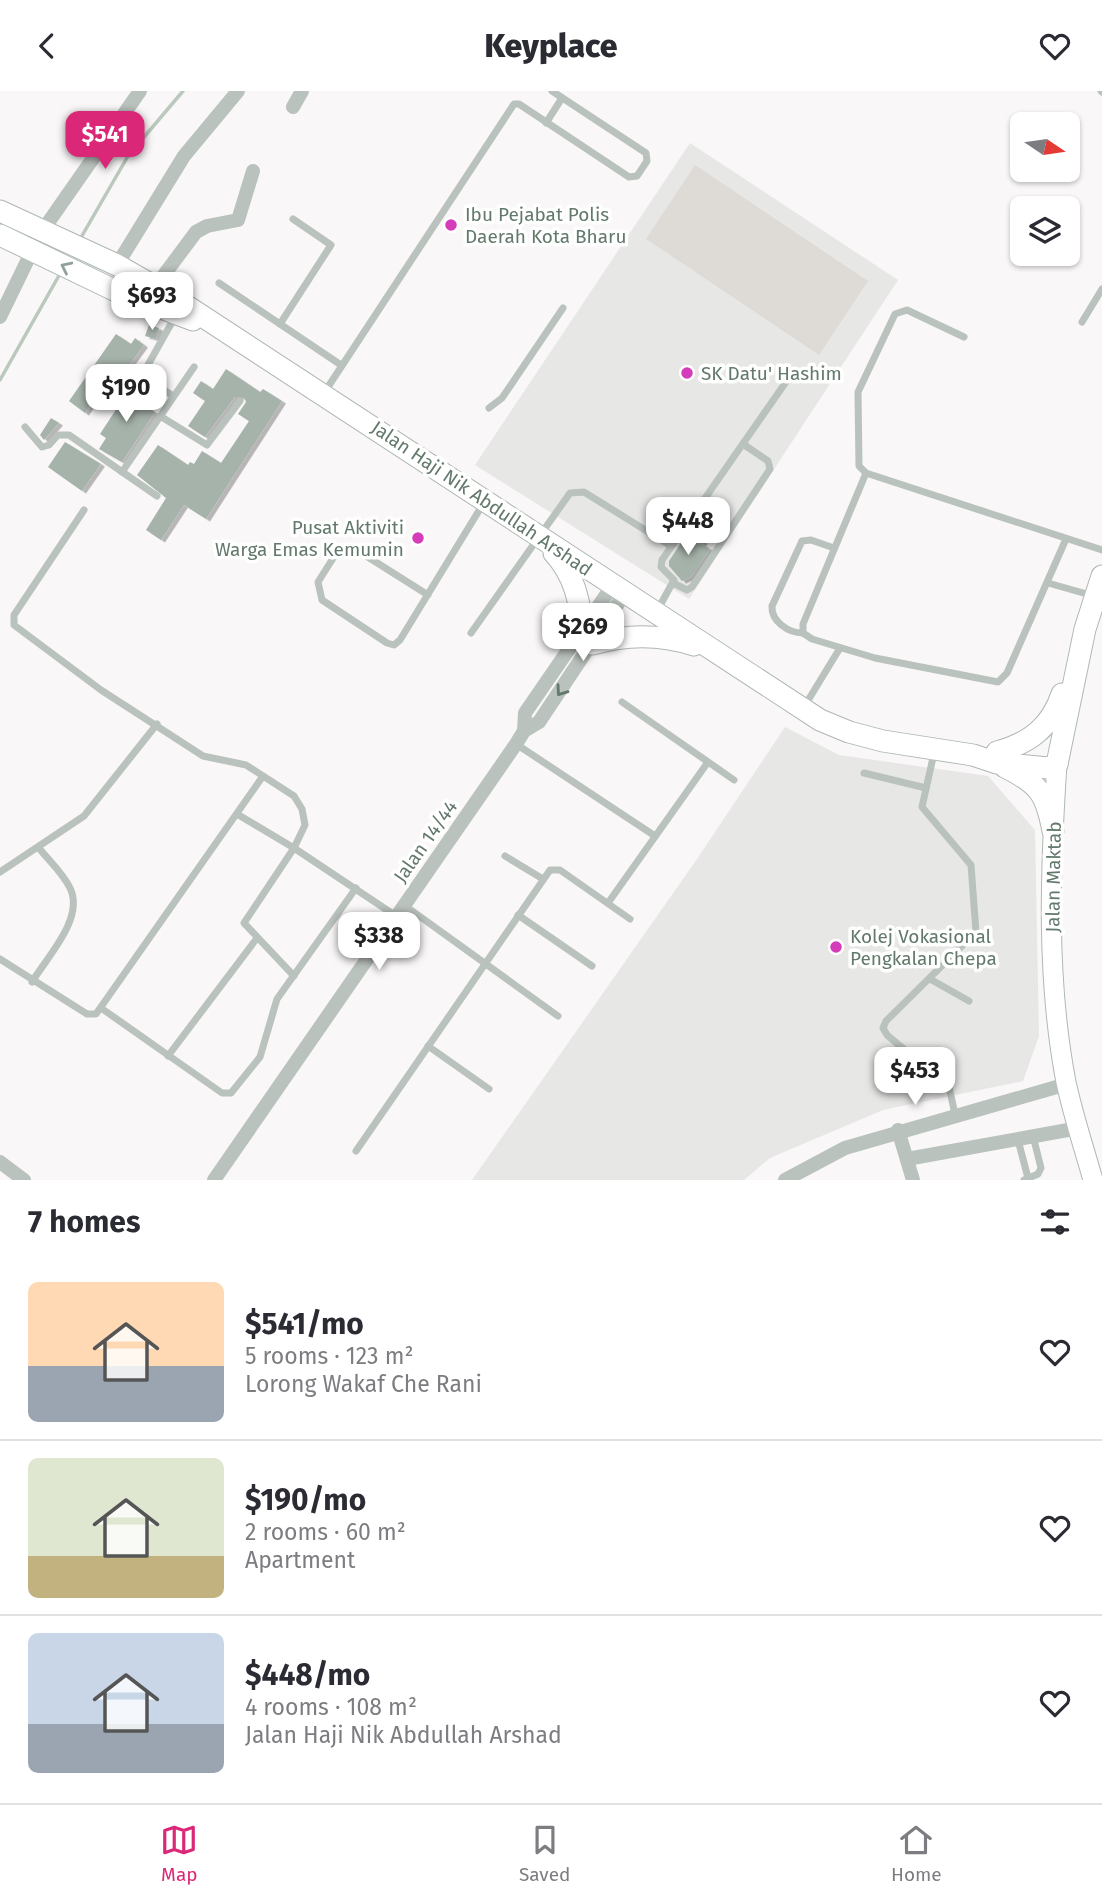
<!DOCTYPE html>
<html lang="en">
<head>
<meta charset="utf-8">
<style>
	:root { --surface:#fff; --page:#f2f2f3; --text:#2b2b33; --muted:#7c7c81; --line:#e1e1e2; --accent:#db2777 }
	body { margin:0; font-family:"Fira Sans",sans-serif; background:var(--page); color:var(--text); height:100vh; display:flex; flex-direction:column; font-size:26px; white-space:nowrap }
	* { box-sizing:border-box; margin:0 }
	p { font-size:23px; color:var(--muted) }
	.icon { flex:none; width:38px; height:38px; fill:none; stroke:currentColor; stroke-width:2; stroke-linecap:round; stroke-linejoin:round }
	.map { position:relative; height:1089px; overflow:hidden }
	.panel { display:flex; flex-direction:column; background:var(--surface); flex:1 }
	.panel>* { flex:none }
	.needle { width:46px; rotate:103deg }
	.buttons { position:absolute; left:1010px; top:21px; display:grid; gap:14px }
	.buttons a { display:grid; place-items:center; width:70px; height:70px; border-radius:10px; background:var(--surface); box-shadow:0 2px 5px #0004; font-size:35px }
	.price { position:absolute; translate:-50% -60px; padding:0 16px; border-radius:14px; background:#fff; color:#222; font-size:23px; line-height:46px; filter:drop-shadow(0 2px 4px #0008) }
	.price::after { content:''; position:absolute; left:50%; top:42px; width:21px; height:16px; margin-left:-10px; background:inherit; clip-path:polygon(0 0,100% 0,50% 100%) }
	.price.active { background:var(--accent); color:#fff }
	ul { padding:0; list-style:none }
	li { display:flex; align-items:center; gap:21px; height:175px; padding:0 28px }
	li+li { border-top:2px solid var(--line) }
	li span { display:grid; place-items:center; flex:none; width:196px; height:140px; border-radius:10px; color:#555 }
	li>.icon { margin-inline-start:auto }
	span .icon { width:84px; height:84px; fill:#fffc; stroke-width:1 }
	li b { font-size:30px }
	h2 { display:flex; justify-content:space-between; align-items:center; height:84px; padding:0 28px; font-size:30px }
	header { display:flex; justify-content:space-between; align-items:center; height:91px; padding:0 28px; background:var(--surface); font-size:32px; font-weight:800 }
	.menu { display:flex; justify-content:space-around; align-items:center; height:98px; border-top:2px solid var(--line); background:var(--surface); font-size:19px; color:var(--muted) }
	.menu a { display:grid; justify-items:center; gap:4px }
	.menu .active { color:var(--accent) }
	.map>svg:first-child { display:block }
	.built { fill:#e7e7e6 }
	.green { fill:#dedbd7 }
	.lines { fill:none; stroke-linecap:round; stroke-linejoin:round }
	.stream { stroke:#bac8bd; stroke-width:3.5 }
	.building { fill:#a6b3ab; filter:url(#shadow) }
	.secondary-casing { stroke:#afb9b3; stroke-width:21 }
	.primary-casing { stroke:#aeb8b2; stroke-width:23 }
	.lane { stroke:#bac2bd; stroke-width:7 }
	.street { stroke:#bac2bd; stroke-width:14 }
	.secondary { stroke:#fff; stroke-width:19 }
	.primary { stroke:#fff; stroke-width:21 }
	.oneway { stroke:#91a197 }
	.oneway2 { stroke:#62796b }
	.poi-dot { fill:#d43cb9; stroke:#fff; stroke-width:2.5 }
	.labels { text-anchor:middle; stroke-width:7; stroke-linejoin:round; paint-order:stroke }
	.poi-label { font-size:19px; fill:#62796b; stroke:#fff; text-anchor:start }
	.street-label { font-size:19px; fill:#62796b; stroke:#fff }
</style>
</head>
<body>
<header><svg class="icon" aria-label="back" viewBox="0 0 24 24"><path d="M15 5l-7 7 7 7"/></svg>Keyplace<svg class="icon" aria-label="heart" viewBox="0 0 24 24"><path d="M12 20l-8-8c-3-5 5-10 8-4 3-6 11-1 8 4z"/></svg></header>
<div class="map">
<svg width="1102" height="1089" viewBox="0 0 1102 1089">
	<defs>
		<filter id="shadow"><feDropShadow dx="4" dy="2.5" stdDeviation="0" flood-color="#0004"/></filter>
	</defs>
	<rect width="100%" height="100%" fill="#f9f7f7"/>
	<g class="built">
		<polygon points="690,52 898,189 689,508 475,374"/>
		<polygon points="785,636 839,664 988,685 1035,739 1039,945 1023,990 883,1019 770,1067 744,1089 472,1089 697,768"/>
	</g>
	<polygon class="green" points="695,74 868,190 819,264 646,148"/>
	<g class="lines">
		<g class="stream">
			<polyline points="79,150 128,65 183,0"/>
			<polyline points="0,289 61,181"/>
		</g>
	</g>
	<g class="building">
		<polygon points="149,234 159,237 156,248 145,245"/>
		<polygon points="116,243 131,253 135,247 144,254 125,280 117,274 85,322 69,310"/>
		<polygon points="226,278 260,301 263,298 282,310 206,428 184,414 161,449 146,439 166,407 137,384 158,354 188,374 190,371 194,373 202,360 221,372 249,330 238,323 246,311 244,306 235,306 205,346 188,335 205,310 193,302 201,290 213,298"/>
		<polygon points="134,291 147,300 140,311 155,321 122,371 99,358 106,347 100,343"/>
		<polygon points="51,327 59,332 44,349 40,344"/>
		<polygon points="65,351 101,373 82,400 48,376"/>
		<polygon points="687,443 704,450 702,453 710,458 691,486 682,490 669,475 669,470"/>
	</g>
	<g class="lines">
		<defs>
			<path id="secondary" d="M1057 673C1050 779 1046 887 1066 991 1073 1024 1084 1057 1093 1089"/>
			<g id="primary">
				<polyline points="0,120 117,174 173,206 820,629 849,641 883,650 973,664 997,672 1048,677 1057,673"/>
				<polyline points="0,144 114,199 193,229"/>
				<path d="M554 462C575 485 582 515 581 545"/>
				<path d="M593 553C627 543 660 543 694 554"/>
				<path d="M997 661C1030 652 1051 636 1062 603"/>
				<polyline points="1057,673 1085,538 1102,485"/>
				<path d="M1005 676C1039 693 1046 702 1053 740"/>
			</g>
		</defs>
		<use href="#secondary" class="secondary-casing"/>
		<use href="#primary" class="primary-casing"/>
		<g class="lane">
			<polyline points="1101,0 1102,1"/>
			<polyline points="546,32 562,7"/>
			<polyline points="219,192 341,274"/>
			<polyline points="1082,231 1102,198"/>
			<polyline points="280,233 331,154 293,128"/>
			<polyline points="964,246 907,219 895,223 858,301 859,375 866,382 1102,459"/>
			<polyline points="324,302 514,13 519,13 629,86 637,85 647,70 646,62 552,0"/>
			<polyline points="173,305 149,289 144,281 176,224"/>
			<polyline points="489,317 502,307 563,217"/>
			<polyline points="160,325 207,354 240,310"/>
			<polyline points="25,336 42,356 49,354 58,344 69,344 157,405"/>
			<polyline points="122,381 194,276"/>
			<polyline points="866,382 803,533 803,542 812,548 875,567 998,591 1007,582 1066,448"/>
			<polyline points="84,419 14,524 14,534 101,599 203,665 246,674 294,705 302,718 305,734 294,757 396,825"/>
			<polyline points="673,492 687,499 692,496 770,378 768,370 743,353"/>
			<polyline points="1048,492 1094,505"/>
			<polyline points="428,504 352,456 337,461 318,491 322,509 387,552 394,554 400,549 483,413"/>
			<polyline points="657,520 674,489 661,476 662,469 788,288"/>
			<polyline points="471,542 570,402 584,401 671,455"/>
			<path d="M803 542C788 542 771 530 772 515L802 450 811 449 834 457"/>
			<polyline points="622,611 734,689"/>
			<polyline points="804,616 840,557"/>
			<polyline points="516,653 655,745"/>
			<polyline points="934,662 922,716 971,774 976,841 886,930 883,937 887,944 949,996 955,1023"/>
			<polyline points="864,682 926,697"/>
			<polyline points="237,723 294,757 244,832 294,885"/>
			<polyline points="505,765 543,788"/>
			<polyline points="0,781 84,725 157,633"/>
			<polyline points="608,812 708,671"/>
			<polyline points="404,814 558,925"/>
			<polyline points="518,824 592,875"/>
			<polyline points="0,868 87,923 96,923 263,685"/>
			<polyline points="930,888 969,910"/>
			<path d="M32 891C47 866 85 827 70 797 63 782 49 770 39 757"/>
			<polyline points="101,917 222,1002 231,1002 260,966 277,908 356,797"/>
			<polyline points="428,955 489,998"/>
			<polyline points="168,965 257,847"/>
			<polyline points="1018,1049 1028,1087"/>
			<polyline points="356,1060 550,779 560,779 630,828"/>
			<polyline points="1024,1089 1038,1083 1041,1077 1033,1045"/>
		</g>
		<g class="street">
			<polyline points="293,16 302,0"/>
			<polyline points="43,139 140,0"/>
			<polyline points="117,174 184,65 238,0"/>
			<polyline points="155,196 196,141 207,135 238,129 253,80"/>
			<polyline points="0,226 32,160"/>
			<polyline points="524,640 539,631 625,502"/>
			<polyline points="898,1039 913,1089"/>
			<polyline points="907,1068 1079,1037"/>
			<polyline points="0,1071 24,1089"/>
			<polyline points="214,1089 516,653 524,640 525,622 613,494"/>
			<polyline points="785,1089 845,1057 1067,993"/>
		</g>
		<use href="#secondary" class="secondary"/>
		<use href="#primary" class="primary"/>
	</g>
	<defs><path id="oneway-chevron" d="M-2-3.5L2.5 0L-2 3.5" fill="none" stroke-width="1.6" stroke-linecap="round" stroke-linejoin="round" transform="scale(1.75)"/></defs>
	<use class="oneway" href="#oneway-chevron" transform="translate(66 176) rotate(-154)"/>
	<use class="oneway2" href="#oneway-chevron" transform="translate(561 600) rotate(125)"/>
	<g class="poi-dot">
		<circle cx="451" cy="134" r="7"/>
		<circle cx="687" cy="282" r="7"/>
		<circle cx="418" cy="447" r="7"/>
		<circle cx="836" cy="856" r="7"/>
	</g>
	<g class="labels">
		<g class="poi-label">
			<text x="465" y="130">Ibu Pejabat Polis<tspan x="465" dy="22">Daerah Kota Bharu</tspan></text>
			<text x="701" y="289">SK Datu' Hashim</text>
			<text x="404" y="443" text-anchor="end">Pusat Aktiviti<tspan x="404" dy="22">Warga Emas Kemumin</tspan></text>
			<text x="850" y="852">Kolej Vokasional<tspan x="850" dy="22">Pengkalan Chepa</tspan></text>
		</g>
		<g class="street-label">
			<text transform="translate(482 407) rotate(34)" y="7">Jalan Haji Nik Abdullah Arshad</text>
			<text transform="translate(425 750) rotate(-55)" y="7">Jalan 14/44</text>
			<text transform="translate(1053 786) rotate(-89)" y="7">Jalan Maktab</text>
		</g>
	</g>
</svg>
<div class="buttons">
<a><svg class="needle" viewBox="-14 -14 28 28"><path d="M0-13l5 13h-10z" fill="#e53935"/><path d="M0 13l5-13h-10z" fill="#7c7c81"/></svg></a>
<a><svg class="icon" aria-label="layers" viewBox="0 0 24 24"><path d="M12 4l9 5-9 5-9-5zM3 14l9 5 9-5"/></svg></a>
</div>
<b class="price active" style="left:105px;top:80px">$541</b>
<b class="price" style="left:152px;top:241px">$693</b>
<b class="price" style="left:126px;top:333px">$190</b>
<b class="price" style="left:688px;top:466px">$448</b>
<b class="price" style="left:583px;top:572px">$269</b>
<b class="price" style="left:379px;top:881px">$338</b>
<b class="price" style="left:915px;top:1016px">$453</b>
</div>
<section class="panel">
<h2>7 homes<svg class="icon" aria-label="filters" viewBox="0 0 24 24"><path d="M4 7h16M4 17h16"/><circle cx="9" cy="7" r="2"/><circle cx="15" cy="17" r="2"/></svg></h2>
<ul>
<li><span style="background:linear-gradient(#ffd9b3 60%,#9aa5b1 0)"><svg class="icon" aria-label="home" viewBox="0 0 24 24"><path d="M3 11l9-7 9 7M6 9v11h12V9"/></svg></span><div><b>$541/mo</b><p>5 rooms · 123 m²</p><p>Lorong Wakaf Che Rani</p></div><svg class="icon" aria-label="heart" viewBox="0 0 24 24"><path d="M12 20l-8-8c-3-5 5-10 8-4 3-6 11-1 8 4z"/></svg></li>
<li><span style="background:linear-gradient(#dfe7d0 70%,#c2b280 0)"><svg class="icon" aria-label="home" viewBox="0 0 24 24"><path d="M3 11l9-7 9 7M6 9v11h12V9"/></svg></span><div><b>$190/mo</b><p>2 rooms · 60 m²</p><p>Apartment</p></div><svg class="icon" aria-label="heart" viewBox="0 0 24 24"><path d="M12 20l-8-8c-3-5 5-10 8-4 3-6 11-1 8 4z"/></svg></li>
<li><span style="background:linear-gradient(#c9d6e8 65%,#9aa5b1 0)"><svg class="icon" aria-label="home" viewBox="0 0 24 24"><path d="M3 11l9-7 9 7M6 9v11h12V9"/></svg></span><div><b>$448/mo</b><p>4 rooms · 108 m²</p><p>Jalan Haji Nik Abdullah Arshad</p></div><svg class="icon" aria-label="heart" viewBox="0 0 24 24"><path d="M12 20l-8-8c-3-5 5-10 8-4 3-6 11-1 8 4z"/></svg></li>
</ul>
</section>
<nav class="menu">
<a class="active"><svg class="icon" aria-label="map" viewBox="0 0 24 24"><path d="M3 6l6-2 6 2 6-2v14l-6 2-6-2-6 2zM9 4v14M15 6v14"/></svg>Map</a>
<a><svg class="icon" aria-label="saved" viewBox="0 0 24 24"><path d="M7 4h10v16l-5-4-5 4z"/></svg>Saved</a>
<a><svg class="icon" aria-label="home" viewBox="0 0 24 24"><path d="M3 11l9-7 9 7M6 9v11h12V9"/></svg>Home</a>
</nav>
</body>
</html>
